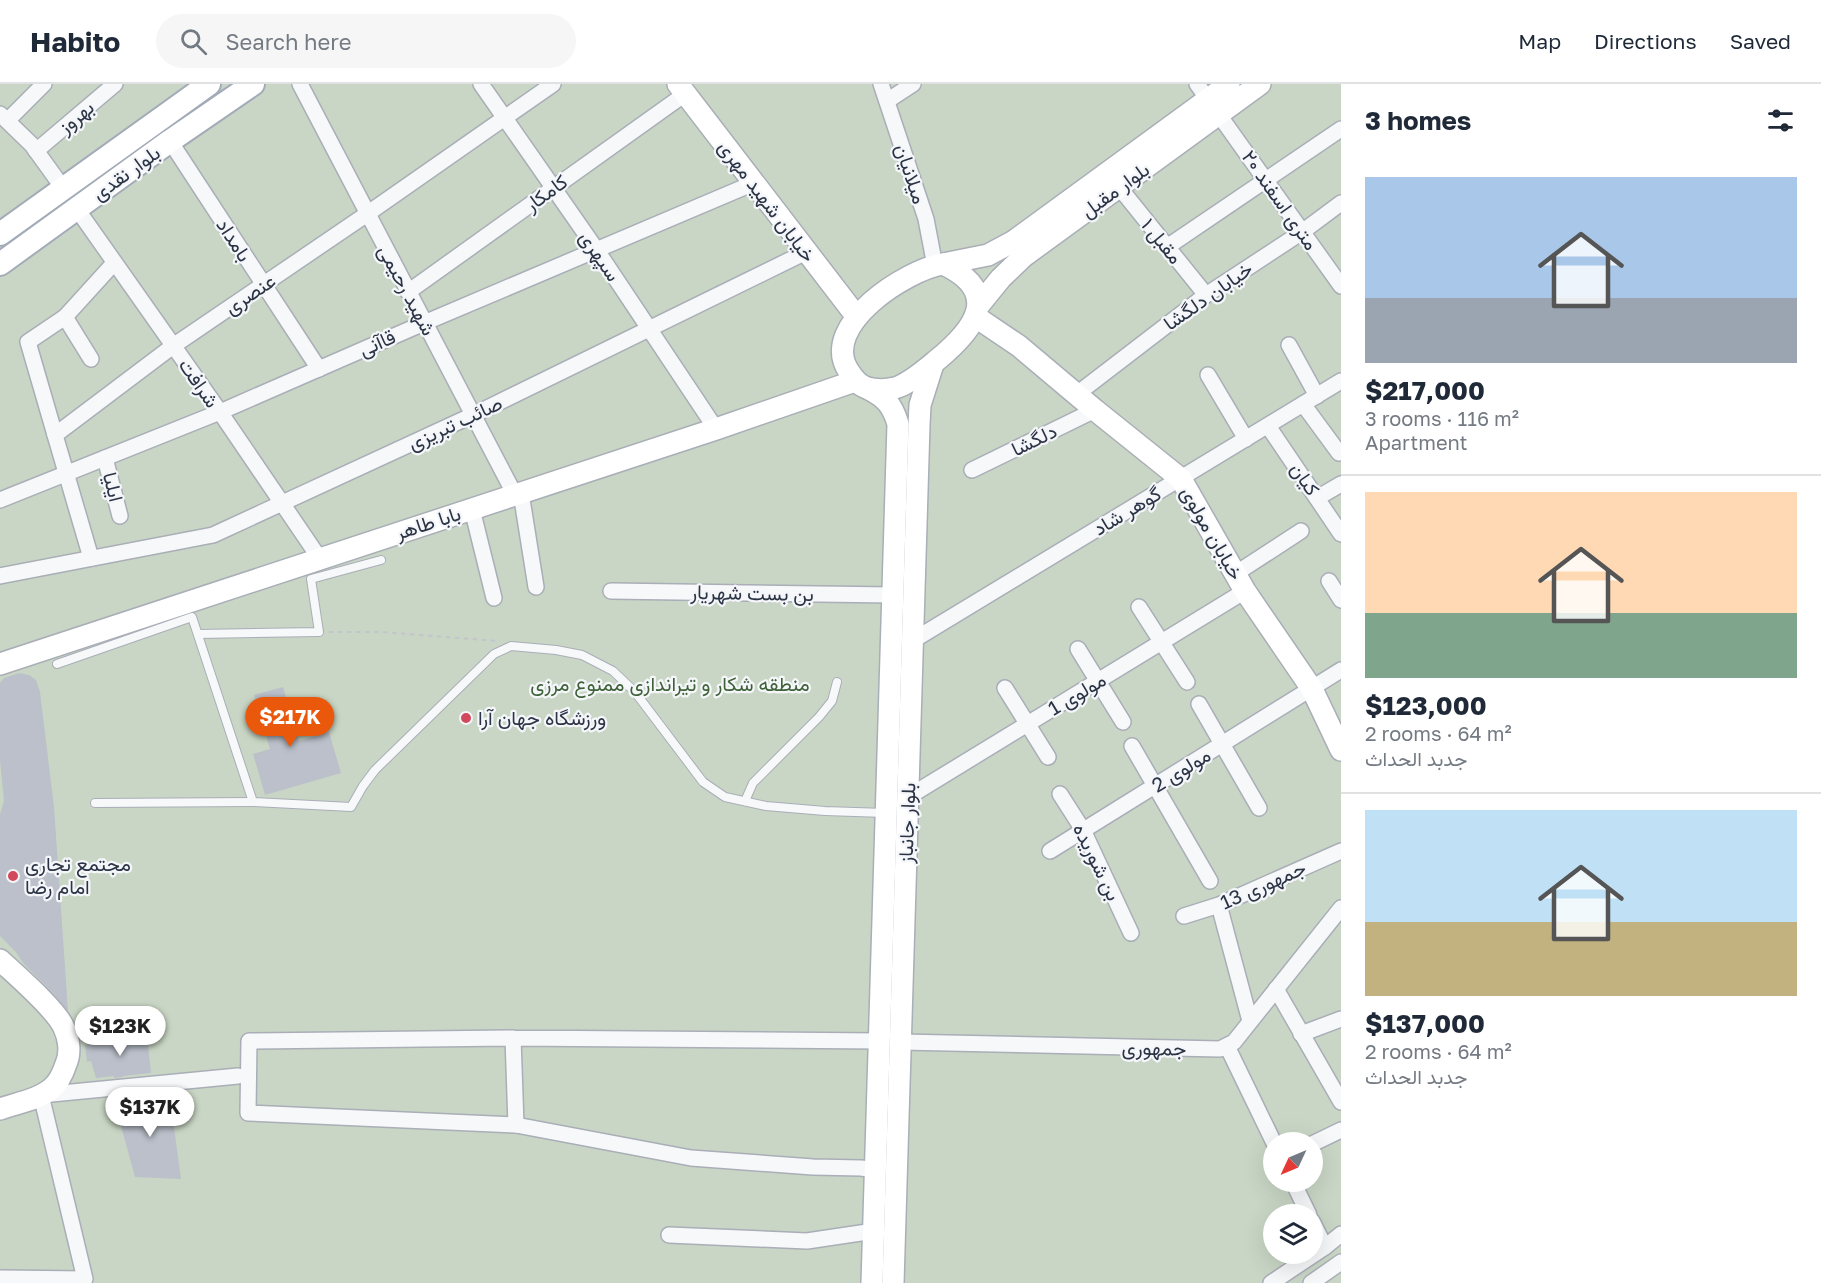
<!DOCTYPE html>
<html lang="en">
<head>
<meta charset="utf-8">
<style>
	:root { --surface:#fff; --page:#f6f6f7; --text:#1f2937; --muted:#747a83; --line:#e0e1e3; --accent:#ea580c }
	body { margin:0; font-family:"Golos Text",Vazirmatn,sans-serif; background:var(--page); color:var(--text); height:100vh; display:flex; flex-direction:column; font-size:22px; white-space:nowrap }
	* { box-sizing:border-box; margin:0 }
	p { font-size:20px; color:var(--muted) }
	.icon { flex:none; width:33px; height:33px; fill:none; stroke:currentColor; stroke-width:2; stroke-linecap:round; stroke-linejoin:round }
	.map { position:relative; flex:1; overflow:hidden }
	.panel { display:flex; flex-direction:column; background:var(--surface); width:480px }
	.panel>* { flex:none }
	.needle { width:39px; rotate:226deg }
	.controls { position:absolute; left:1263px; top:1048px; display:grid; gap:12px }
	.controls a { display:grid; place-items:center; width:60px; height:60px; border-radius:50%; background:var(--surface); box-shadow:0 6px 24px #0002; font-size:30px }
	.price { position:absolute; translate:-50% -51px; padding:0 14px; border-radius:21px; background:#fff; color:#222; font-size:20px; line-height:39px; filter:drop-shadow(0 2px 3px #0008) }
	.price::after { content:''; position:absolute; left:50%; top:36px; width:18px; height:14px; margin-left:-9px; background:inherit; clip-path:polygon(0 0,100% 0,50% 100%) }
	.price.current { background:var(--accent); color:#fff }
	ul { padding:0; list-style:none }
	li { display:grid; align-content:center; gap:12px; height:318px; padding:0 24px }
	li+li { border-top:2px solid var(--line) }
	li span { display:grid; place-items:center; height:186px; border-radius:0px; color:#555 }
	li>.icon { margin-inline-start:auto }
	span .icon { width:108px; height:108px; fill:#fffc; stroke-width:1 }
	li b { font-size:26px }
	h2 { display:flex; justify-content:space-between; align-items:center; height:72px; padding:0 24px; font-size:26px }
	header { display:flex; align-items:center; gap:36px; box-sizing:border-box; height:84px; padding:0 30px; background:var(--surface); border-bottom:2px solid var(--line) }
	header strong { font-size:28px }
	nav { display:flex; gap:33px; margin-inline-start:auto; font-size:21px }
	.search { width:420px; height:54px; background:var(--page); display:flex; align-items:center; gap:15px; box-sizing:border-box; padding:0 21px; border-radius:33px; color:var(--muted); font-size:22px }
	main { display:flex; flex:1; min-height:0 }
	.map>svg:first-child { display:block }
	.green { fill:#c9d6c5; fill-rule:evenodd }
	.building { fill:#bbc0ca }
	.lines { fill:none; stroke-linecap:round; stroke-linejoin:round }
	.lane-casing { stroke:#a9aeb7; stroke-width:10 }
	.street-casing { stroke:#a9aeb7; stroke-width:18 }
	.secondary-casing { stroke:#a9aeb7; stroke-width:24 }
	.primary-casing { stroke:#a3abb8; stroke-width:26 }
	.path { stroke:#c2c5cb; stroke-width:2; stroke-dasharray:4.5 4.5; stroke-linecap:butt }
	.lane { stroke:#f7f8fa; stroke-width:8 }
	.street { stroke:#f7f8fa; stroke-width:15 }
	.secondary { stroke:#fff; stroke-width:21 }
	.primary { stroke:#fff; stroke-width:22 }
	.poi-dot { fill:#d1495b; stroke:#f4f6f9; stroke-width:2 }
	.labels { text-anchor:middle; stroke-width:4.5; stroke-linejoin:round; paint-order:stroke }
	.street-label { font-size:20px; fill:#2b3445; stroke:#f4f6f9 }
	.park-label { font-size:20px; fill:#3f6138; stroke:#f4f6f9 }
	.poi-label { font-size:20px; fill:#2b3445; stroke:#f4f6f9; text-anchor:start }
</style>
</head>
<body>
<header>
<strong>Habito</strong>
<div class="search"><svg class="icon" aria-label="search" viewBox="0 0 24 24"><circle cx="10" cy="10" r="6"/><path d="M15 15l6 6"/></svg>Search here</div>
<nav><a>Map</a><a>Directions</a><a>Saved</a></nav>
</header>
<main>
<div class="map">
<svg width="1341" height="1199" viewBox="0 0 1341 1199">
	<rect width="100%" height="100%" fill="#e4e7ec"/>
	<path class="green" d="M0 0H1341V1199H0ZM1274 1059H1312V1098H1274ZM1274 1131H1312V1170H1274Z"/>
	<g class="building">
		<polygon points="19,589 29,591 36,596 40,608 54,723 68,927 54,910 24,880 15,867 0,852 0,730 4,717 0,676 0,599 4,594"/>
		<polygon points="283,603 299,657 329,648 341,689 265,711 253,670 270,665 254,611"/>
		<polygon points="147,951 151,989 123,992 123,993 114,994 114,992 96,994 91,977 87,978 85,961"/>
		<polygon points="170,1014 181,1095 135,1093 115,1020"/>
	</g>
	<g class="lines">
		<defs>
			<g id="lane">
				<polyline points="198,550 319,548 311,495 381,476"/>
				<polyline points="57,580 192,533 253,718 351,723 363,702 375,686 494,570 511,562 556,566 582,571 613,587 635,608 703,698 725,713 766,722 825,727 885,729"/>
				<polyline points="745,717 753,699 819,633 832,617 837,598"/>
				<polyline points="95,719 253,718"/>
			</g>
			<g id="street">
				<polyline points="300,0 515,411"/>
				<polyline points="481,0 596,165 716,345"/>
				<polyline points="881,0 926,135 935,182"/>
				<polyline points="1197,0 1341,202"/>
				<polyline points="887,17 913,0"/>
				<polyline points="0,30 32,61 63,104"/>
				<polyline points="8,36 44,0"/>
				<polyline points="170,57 319,285"/>
				<polyline points="36,67 115,0"/>
				<polyline points="1119,103 1206,211"/>
				<polyline points="77,125 220,328 320,475"/>
				<polyline points="1167,163 1341,45"/>
				<polyline points="408,208 685,10"/>
				<polyline points="65,233 91,275"/>
				<polyline points="1289,261 1317,312"/>
				<polyline points="1208,291 1246,355"/>
				<polyline points="1077,310 1206,211 1302,148 1341,119"/>
				<polyline points="1303,320 1339,369"/>
				<polyline points="1268,342 1341,450"/>
				<polyline points="55,351 28,258 65,233 114,179"/>
				<polyline points="105,374 120,432"/>
				<polyline points="972,386 1095,326"/>
				<polyline points="521,409 536,503"/>
				<polyline points="1317,414 1341,400"/>
				<polyline points="0,416 220,328 424,239 754,99"/>
				<polyline points="472,425 494,514"/>
				<polyline points="91,474 55,351 173,262 367,130 553,0"/>
				<polyline points="1235,490 1301,447"/>
				<polyline points="0,492 213,451 473,331 806,168"/>
				<polyline points="1329,497 1341,516"/>
				<polyline points="611,507 893,511"/>
				<polyline points="1139,523 1187,598"/>
				<polyline points="912,557 1341,297"/>
				<polyline points="1078,565 1123,638"/>
				<polyline points="1005,604 1048,673"/>
				<polyline points="1199,620 1259,724"/>
				<polyline points="1132,662 1210,797"/>
				<polyline points="1060,710 1083,746 1131,849"/>
				<polyline points="908,713 1245,507"/>
				<polyline points="1050,767 1341,586"/>
				<polyline points="1219,821 1250,937"/>
				<polyline points="1184,832 1219,821 1341,767"/>
				<polyline points="1276,905 1341,1018"/>
				<polyline points="1301,950 1341,935"/>
				<polyline points="513,954 516,1041 248,1029 249,957 513,954 880,957"/>
				<polyline points="901,958 1220,965 1234,958 1341,824"/>
				<polyline points="1227,962 1274,1059"/>
				<polyline points="516,1041 691,1074 813,1083 861,1084 876,1086"/>
				<polyline points="1312,1060 1341,1046"/>
				<polyline points="1293,1098 1309,1131"/>
				<polyline points="1312,1137 1325,1163"/>
				<polyline points="669,1151 807,1157 874,1147"/>
				<polyline points="0,1194 85,1195 41,1011 238,992"/>
				<polyline points="1271,1199 1325,1163 1341,1150"/>
				<polyline points="1311,1199 1341,1178"/>
			</g>
			<g id="secondary">
				<polyline points="678,0 857,233"/>
				<path d="M943 180C1003 208 975 245 937 276 925 286 909 300 895 304 887 306 875 306 867 304 858 301 853 294 848 286 820 241 906 186 943 180Z"/>
				<polyline points="943,180 988,171 1014,157 1229,0"/>
				<polyline points="979,221 1001,194 1024,172 1260,0"/>
				<polyline points="976,233 1019,262 1095,326 1181,395 1245,507 1312,605 1341,666"/>
				<path d="M867 304C886 314 892 320 898 340L872 1199"/>
				<polyline points="0,580 716,345 855,297"/>
				<path d="M0 876C16 891 57 926 64 944 69 954 71 969 66 980 63 989 59 998 52 1004 38 1016 17 1019 0 1025"/>
				<polyline points="893,1199 919,341 920,321 933,280"/>
			</g>
			<g id="primary">
				<polyline points="0,150 209,0"/>
				<polyline points="0,180 170,57 253,0"/>
			</g>
		</defs>
		<use href="#lane" class="lane-casing"/>
		<use href="#street" class="street-casing"/>
		<use href="#secondary" class="secondary-casing"/>
		<use href="#primary" class="primary-casing"/>
		<polyline class="path" points="329,548 382,548 497,557"/>
		<use href="#lane" class="lane"/>
		<use href="#street" class="street"/>
		<use href="#secondary" class="secondary"/>
		<use href="#primary" class="primary"/>
	</g>
	<g class="poi-dot">
		<circle cx="466" cy="634" r="6"/>
		<circle cx="13" cy="792" r="6"/>
	</g>
	<g class="labels">
		<g class="street-label">
			<text transform="translate(76 33) rotate(-40)" y="7">بهروز</text>
			<text transform="translate(126 89) rotate(-36)" y="7">بلوار نقدی</text>
			<text transform="translate(911 90) rotate(72)" y="7">میلانیان</text>
			<text transform="translate(1115 106) rotate(-36)" y="7">بلوار مقبل</text>
			<text transform="translate(546 109) rotate(-36)" y="7">کامکار</text>
			<text transform="translate(1280 116) rotate(55)" y="7">۲۰ متری اسفند</text>
			<text transform="translate(767 117) rotate(53)" y="7">خیابان شهید مهری</text>
			<text transform="translate(234 156) rotate(57)" y="7">بامداد</text>
			<text transform="translate(1162 157) rotate(51)" y="7">مقبل ۱</text>
			<text transform="translate(600 172) rotate(56)" y="7">سپهری</text>
			<text transform="translate(407 206) rotate(62)" y="7">شهید رحیمی</text>
			<text transform="translate(250 210) rotate(-34)" y="7">عنصری</text>
			<text transform="translate(1208 212) rotate(-35)" y="7">خیابان دلگشا</text>
			<text transform="translate(377 259) rotate(-24)" y="7">قاآنی</text>
			<text transform="translate(199 299) rotate(55)" y="7">شرافت</text>
			<text transform="translate(455 339) rotate(-25)" y="7">صائب تبریزی</text>
			<text transform="translate(1034 356) rotate(-26)" y="7">دلگشا</text>
			<text transform="translate(1305 395) rotate(56)" y="7">کیان</text>
			<text transform="translate(113 403) rotate(76)" y="7">ایلیا</text>
			<text transform="translate(1127 427) rotate(-31)" y="7">گوهر شاد</text>
			<text transform="translate(428 439) rotate(-18)" y="7">بابا طاهر</text>
			<text transform="translate(1212 449) rotate(60)" y="7">خیابان مولوی</text>
			<text transform="translate(752 509) rotate(1)" y="7">بن بست شهریار</text>
			<text transform="translate(1077 610) rotate(-31)" y="7">مولوی 1</text>
			<text transform="translate(1181 686) rotate(-32)" y="7">مولوی 2</text>
			<text transform="translate(907 739) rotate(-88)" y="7">بلوار جانباز</text>
			<text transform="translate(1097 778) rotate(64)" y="7">بن شوریده</text>
			<text transform="translate(1263 801) rotate(-24)" y="7">جمهوری 13</text>
			<text transform="translate(1154 964) rotate(1)" y="7">جمهوری</text>
		</g>
		<g class="park-label">
			<text x="670" y="607">منطقه شکار و تیراندازی ممنوع مرزی</text>
		</g>
		<g class="poi-label">
			<text x="478" y="641">ورزشگاه جهان آرا</text>
			<text x="25" y="787">مجتمع تجاری<tspan x="25" dy="23">امام رضا</tspan></text>
		</g>
	</g>
</svg>
<div class="controls">
<a><svg class="needle" viewBox="-14 -14 28 28"><path d="M0-13l5 13h-10z" fill="#e53935"/><path d="M0 13l5-13h-10z" fill="#747a83"/></svg></a>
<a><svg class="icon" aria-label="layers" viewBox="0 0 24 24"><path d="M12 4l9 5-9 5-9-5zM3 14l9 5 9-5"/></svg></a>
</div>
<b class="price current" style="left:290px;top:664px">$217K</b>
<b class="price" style="left:120px;top:973px">$123K</b>
<b class="price" style="left:150px;top:1054px">$137K</b>
</div>
<section class="panel">
<h2>3 homes<svg class="icon" aria-label="filters" viewBox="0 0 24 24"><path d="M4 7h16M4 17h16"/><circle cx="9" cy="7" r="2"/><circle cx="15" cy="17" r="2"/></svg></h2>
<ul>
<li><span style="background:linear-gradient(#a9c7e8 65%,#9aa5b1 0)"><svg class="icon" aria-label="home" viewBox="0 0 24 24"><path d="M3 11l9-7 9 7M6 9v11h12V9"/></svg></span><div><b>$217,000</b><p>3 rooms · 116 m²</p><p>Apartment</p></div></li>
<li><span style="background:linear-gradient(#ffd9b3 65%,#7fa58c 0)"><svg class="icon" aria-label="home" viewBox="0 0 24 24"><path d="M3 11l9-7 9 7M6 9v11h12V9"/></svg></span><div><b>$123,000</b><p>2 rooms · 64 m²</p><p>جدبد الحداث</p></div></li>
<li><span style="background:linear-gradient(#bfe0f5 60%,#c2b280 0)"><svg class="icon" aria-label="home" viewBox="0 0 24 24"><path d="M3 11l9-7 9 7M6 9v11h12V9"/></svg></span><div><b>$137,000</b><p>2 rooms · 64 m²</p><p>جدبد الحداث</p></div></li>
</ul>
</section>
</main>
</body>
</html>
